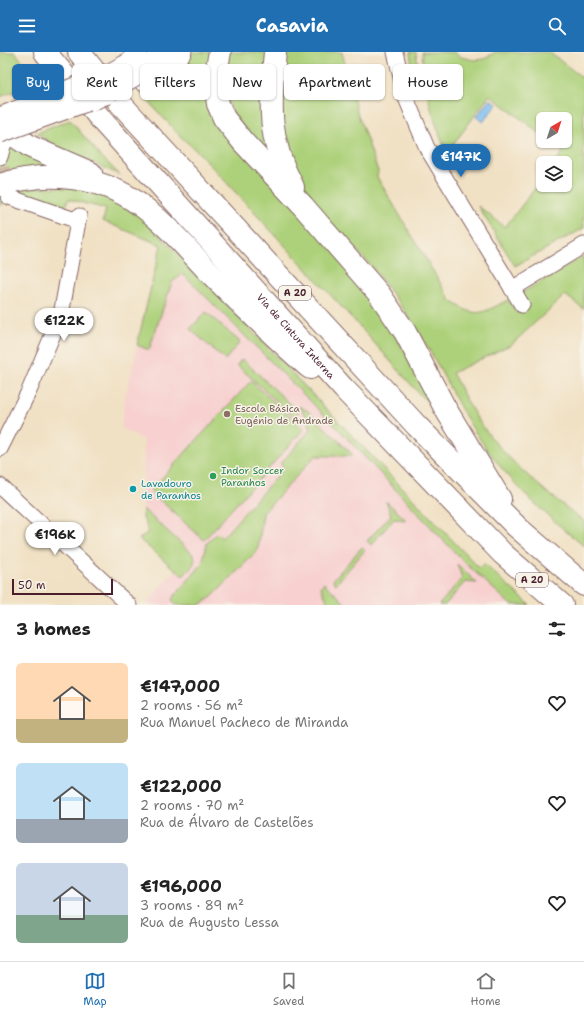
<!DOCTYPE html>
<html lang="en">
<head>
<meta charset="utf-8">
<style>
	:root { --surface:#fff; --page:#f6f6f6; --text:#222; --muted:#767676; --line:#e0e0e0; --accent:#1f6fb2 }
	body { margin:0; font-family:"Shantell Sans",sans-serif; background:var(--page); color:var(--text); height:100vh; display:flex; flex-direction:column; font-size:15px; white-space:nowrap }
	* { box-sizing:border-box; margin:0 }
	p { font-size:13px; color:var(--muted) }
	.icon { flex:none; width:22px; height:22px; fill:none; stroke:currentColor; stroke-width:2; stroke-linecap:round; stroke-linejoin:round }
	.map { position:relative; height:553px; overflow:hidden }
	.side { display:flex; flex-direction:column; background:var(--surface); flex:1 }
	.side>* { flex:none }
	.top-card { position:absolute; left:12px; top:12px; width:560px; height:36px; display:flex; gap:8px }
	.needle { width:26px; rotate:39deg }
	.buttons { position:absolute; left:536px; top:60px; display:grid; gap:8px }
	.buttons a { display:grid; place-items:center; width:36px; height:36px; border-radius:6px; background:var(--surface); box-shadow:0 1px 3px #0004; font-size:20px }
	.scale { position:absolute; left:12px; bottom:10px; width:101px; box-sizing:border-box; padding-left:4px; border:2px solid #4a1f2b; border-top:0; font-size:11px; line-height:14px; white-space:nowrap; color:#4a1f2b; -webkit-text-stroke:3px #f7f3e8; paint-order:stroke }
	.price { position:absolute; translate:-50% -34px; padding:0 9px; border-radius:14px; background:#fff; color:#222; font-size:13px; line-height:26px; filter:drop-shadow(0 1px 2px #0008) }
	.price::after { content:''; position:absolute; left:50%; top:24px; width:12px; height:9px; margin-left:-6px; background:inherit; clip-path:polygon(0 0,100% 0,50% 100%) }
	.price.active { background:var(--accent); color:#fff }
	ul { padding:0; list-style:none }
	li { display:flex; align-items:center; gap:12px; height:100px; padding:0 16px }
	li span { display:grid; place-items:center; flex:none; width:112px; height:80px; border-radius:6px; color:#555 }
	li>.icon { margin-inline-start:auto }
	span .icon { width:48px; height:48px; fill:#fffc; stroke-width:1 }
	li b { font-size:17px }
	h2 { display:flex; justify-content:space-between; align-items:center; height:48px; padding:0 16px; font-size:17px }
	.tag { padding:0 14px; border-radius:6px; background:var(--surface); box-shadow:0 1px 3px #0004; font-size:14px; line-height:36px }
	.tag.active { background:var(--accent); color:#fff }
	header { display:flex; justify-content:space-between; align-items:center; height:52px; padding:0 16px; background:var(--accent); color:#fff; font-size:18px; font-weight:700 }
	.dock { display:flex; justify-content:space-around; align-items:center; height:56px; border-top:1px solid var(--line); background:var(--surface); font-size:11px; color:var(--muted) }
	.dock a { display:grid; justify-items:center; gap:2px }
	.dock .active { color:var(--accent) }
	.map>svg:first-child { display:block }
	.built { fill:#f7d0cf }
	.green { fill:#add17a; stroke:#7c7852 }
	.water { fill:#7abef0; stroke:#626e8e }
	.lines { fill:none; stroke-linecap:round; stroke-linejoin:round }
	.minor-tunnel { stroke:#d0baa5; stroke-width:15; stroke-dasharray:15 8; stroke-linecap:butt }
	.minor-casing { stroke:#846361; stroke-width:17 }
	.major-casing { stroke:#846361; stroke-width:21 }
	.highway-casing { stroke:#846361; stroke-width:24 }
	.minor { stroke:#fff; stroke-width:15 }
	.major { stroke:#fff; stroke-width:19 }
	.highway { stroke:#fff; stroke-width:22 }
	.major-bridge-casing { stroke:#846361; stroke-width:21; stroke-linecap:butt }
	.highway-bridge-casing { stroke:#846361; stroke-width:24; stroke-linecap:butt }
	.major-bridge { stroke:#fff; stroke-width:19 }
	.highway-bridge { stroke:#fff; stroke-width:22 }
	.education-dot { fill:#8d6e63; stroke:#f7f3e8; stroke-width:1.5 }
	.leisure-dot { fill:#2e9e5b; stroke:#f7f3e8; stroke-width:1.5 }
	.culture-dot { fill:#0f9aa8; stroke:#f7f3e8; stroke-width:1.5 }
	.labels { text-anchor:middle; stroke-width:3; stroke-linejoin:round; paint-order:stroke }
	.shield { fill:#f7f3e8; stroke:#7e5f64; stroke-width:1 }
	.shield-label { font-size:9px; font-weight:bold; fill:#4a1f2b }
	.street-label { font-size:10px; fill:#4a1f2b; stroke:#f7f3e8 }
	.education-label { font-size:10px; fill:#785e54; stroke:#f7f3e8; text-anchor:start }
	.leisure-label { font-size:10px; fill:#27864d; stroke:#f7f3e8; text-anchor:start }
	.culture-label { font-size:10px; fill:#0d838f; stroke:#f7f3e8; text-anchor:start }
</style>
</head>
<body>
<header><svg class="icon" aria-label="menu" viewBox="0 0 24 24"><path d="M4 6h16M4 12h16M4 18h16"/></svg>Casavia<svg class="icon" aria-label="search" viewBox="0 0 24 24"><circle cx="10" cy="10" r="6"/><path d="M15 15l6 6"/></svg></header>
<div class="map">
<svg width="584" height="553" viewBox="0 0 584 553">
	<rect width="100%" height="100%" fill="#f7f3e8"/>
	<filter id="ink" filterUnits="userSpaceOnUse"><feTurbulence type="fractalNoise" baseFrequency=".025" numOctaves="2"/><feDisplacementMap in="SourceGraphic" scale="8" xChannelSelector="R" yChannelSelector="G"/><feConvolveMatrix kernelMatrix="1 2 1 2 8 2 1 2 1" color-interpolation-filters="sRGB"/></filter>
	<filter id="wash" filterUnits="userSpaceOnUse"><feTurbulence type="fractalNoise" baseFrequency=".012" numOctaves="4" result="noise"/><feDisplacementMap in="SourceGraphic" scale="16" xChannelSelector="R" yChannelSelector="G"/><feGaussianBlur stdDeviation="0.9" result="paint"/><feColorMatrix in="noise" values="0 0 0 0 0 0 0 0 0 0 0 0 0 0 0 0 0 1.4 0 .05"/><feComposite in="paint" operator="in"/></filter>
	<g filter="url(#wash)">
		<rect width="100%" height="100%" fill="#f1e1c4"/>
		<polygon class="built" points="171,194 479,516 521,553 150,553 147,550 176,518 139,487 147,481 148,478 143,466 144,388 121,376 125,347 158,207"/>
		<g class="green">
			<polygon points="0,0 15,0 39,30 0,45"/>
			<polygon points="193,0 213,0 210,34 357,221 440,357 422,345 362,277 201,103 180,84 137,37 161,26"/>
			<path d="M229 0H270L273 105C252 88 225 59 224 31 224 21 228 10 229 0Z"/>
			<path d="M285 0H342L357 60 378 119 377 125 451 249C478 267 480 262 508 248L517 261 529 254 520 242 584 204V257L565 243 512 292 452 321C463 340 472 361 486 379 513 414 548 442 584 469V494C545 463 507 428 479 386 454 349 437 307 413 271 402 254 389 238 377 222 351 187 313 162 295 122 277 78 281 45 285 0Z"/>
			<polygon points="410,0 416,0 419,23 417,25 413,22"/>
			<path d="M422 0H454L461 5 474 8 484 7 495 0H549L584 27V176L515 214 478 154 505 175 543 126V133H565V111H555L563 99 550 89H565V67H543V84L490 43 447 101C433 67 423 36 422 0Z"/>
			<polygon points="70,68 99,102 120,123 52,92 37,81"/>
			<polygon points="9,91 50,114 0,125 0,116 5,114 5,101"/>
			<polygon points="79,135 130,152 479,516 484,512 530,553 511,553 461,507 346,385 183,222 172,230 149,298 137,293 161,193 103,169 106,157 68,147 65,158 3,146 2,153 0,154 0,142 18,136"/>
			<polygon points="206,260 240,290 225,308 190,277"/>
			<polygon points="242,307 299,360 294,365 237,313"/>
			<polygon points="251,329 304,377 204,488 150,439"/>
			<polygon points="299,354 308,359 352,402 352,404 315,404 263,461 258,498 212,545 199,553 175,553 172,547 202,512 207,491 217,481 222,486 284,416 280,412 311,377 307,366"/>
			<polygon points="386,449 406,468 394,467 371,493 367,489 391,463"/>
			<path d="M143 457 194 503C197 512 189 518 183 524L139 487 147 481 148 478 143 466Z"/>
			<polygon points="362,495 365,498 336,532 333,528"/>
			<polygon points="457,512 477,531 465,530 445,553 439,553 462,526"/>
			<polygon points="324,531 347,553 329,553 321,535"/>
		</g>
		<polygon class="water" points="490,47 497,52 483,70 476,65"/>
	</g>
	<g filter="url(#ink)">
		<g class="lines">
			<polyline class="minor-tunnel" points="2,116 8,140"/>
			<defs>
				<g id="minor">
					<polyline points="395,0 406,46 427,96 522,253"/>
					<polyline points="0,105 3,94 9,81"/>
					<polyline points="9,145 78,169"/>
					<polyline points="512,237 584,193"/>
					<polyline points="0,397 29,339 61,263 79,164"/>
					<polyline points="0,434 129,553"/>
				</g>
				<g id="major">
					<polyline points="127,12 138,0"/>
					<polyline points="143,29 164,17 182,0"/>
				</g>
				<g id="highway">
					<path id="s1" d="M45 0 105 72 344 337 503 502 562 553"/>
					<polyline points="79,0 121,52 417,374 517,475 584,533"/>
					<polyline points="220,0 215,25 216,39 218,52 224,66 243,90 303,154 380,243 405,280 445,356 500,447"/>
					<path d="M275 0C270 52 267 87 293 135"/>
					<polyline points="136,22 153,12 165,0"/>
					<polyline points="0,74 31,95 91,121"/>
					<path d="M0 133C45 118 100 123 139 152 166 171 188 198 211 222 243 254 275 286 310 316"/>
				</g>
			</defs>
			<use href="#minor" class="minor-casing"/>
			<use href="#major" class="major-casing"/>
			<use href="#highway" class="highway-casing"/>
			<use href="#minor" class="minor"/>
			<use href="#major" class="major"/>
			<use href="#highway" class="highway"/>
			<defs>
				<g id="major-bridge">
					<polyline points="0,65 110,21 127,12"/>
					<polyline points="0,81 108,42"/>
				</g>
				<polyline id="highway-bridge" points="93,47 136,22"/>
			</defs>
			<use href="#major-bridge" class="major-bridge-casing"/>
			<use href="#highway-bridge" class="highway-bridge-casing"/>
			<use href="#major-bridge" class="major-bridge"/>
			<use href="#highway-bridge" class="highway-bridge"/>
		</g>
	</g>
	<circle class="education-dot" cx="227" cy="362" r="4"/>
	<circle class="leisure-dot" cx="213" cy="424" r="4"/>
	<circle class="culture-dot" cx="133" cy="437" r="4"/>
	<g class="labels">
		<g class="shield">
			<rect x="279" y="234" width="32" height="14" rx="3"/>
			<rect x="516" y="521" width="32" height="14" rx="3"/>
		</g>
		<g class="shield-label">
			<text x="295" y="244">A 20</text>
			<text x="532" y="531">A 20</text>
		</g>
		<g class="street-label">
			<text dy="4" stroke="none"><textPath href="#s1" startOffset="379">Via de Cintura Interna</textPath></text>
		</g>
		<g class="education-label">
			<text x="235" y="360">Escola Básica<tspan x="235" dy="12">Eugénio de Andrade</tspan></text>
		</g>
		<g class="leisure-label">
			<text x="221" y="422">Indor Soccer<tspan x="221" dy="12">Paranhos</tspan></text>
		</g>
		<g class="culture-label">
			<text x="141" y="435">Lavadouro<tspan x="141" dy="12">de Paranhos</tspan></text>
		</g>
	</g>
</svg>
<div class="buttons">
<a><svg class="needle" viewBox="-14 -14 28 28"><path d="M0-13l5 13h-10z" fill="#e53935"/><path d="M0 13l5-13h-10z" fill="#767676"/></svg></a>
<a><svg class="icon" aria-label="layers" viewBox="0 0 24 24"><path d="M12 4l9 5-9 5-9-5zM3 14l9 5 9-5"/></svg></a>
</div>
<div class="scale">50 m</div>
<b class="price active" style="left:461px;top:126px">€147K</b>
<b class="price" style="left:64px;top:290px">€122K</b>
<b class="price" style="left:55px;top:504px">€196K</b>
<div class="top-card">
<a class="tag active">Buy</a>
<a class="tag">Rent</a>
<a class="tag">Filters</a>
<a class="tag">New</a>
<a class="tag">Apartment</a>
<a class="tag">House</a>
</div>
</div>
<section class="side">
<h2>3 homes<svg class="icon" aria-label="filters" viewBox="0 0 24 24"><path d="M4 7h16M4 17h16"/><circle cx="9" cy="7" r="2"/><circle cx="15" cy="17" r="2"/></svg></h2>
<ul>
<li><span style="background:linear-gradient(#ffd9b3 70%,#c2b280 0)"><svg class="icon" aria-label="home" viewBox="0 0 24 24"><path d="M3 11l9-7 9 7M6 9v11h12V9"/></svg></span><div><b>€147,000</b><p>2 rooms · 56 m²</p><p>Rua Manuel Pacheco de Miranda</p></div><svg class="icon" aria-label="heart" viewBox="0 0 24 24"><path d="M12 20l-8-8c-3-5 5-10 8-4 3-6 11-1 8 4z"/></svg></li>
<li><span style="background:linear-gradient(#bfe0f5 70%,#9aa5b1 0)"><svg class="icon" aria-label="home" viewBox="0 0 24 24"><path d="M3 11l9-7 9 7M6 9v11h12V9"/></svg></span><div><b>€122,000</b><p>2 rooms · 70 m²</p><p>Rua de Álvaro de Castelões</p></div><svg class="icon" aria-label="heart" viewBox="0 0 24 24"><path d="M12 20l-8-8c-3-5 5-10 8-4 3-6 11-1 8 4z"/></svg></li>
<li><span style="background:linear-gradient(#c9d6e8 65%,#7fa58c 0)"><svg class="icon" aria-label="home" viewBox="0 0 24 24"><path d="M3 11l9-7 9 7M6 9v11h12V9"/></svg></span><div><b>€196,000</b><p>3 rooms · 89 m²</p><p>Rua de Augusto Lessa</p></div><svg class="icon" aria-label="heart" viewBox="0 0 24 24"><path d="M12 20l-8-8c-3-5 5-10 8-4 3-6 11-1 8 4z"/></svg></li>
</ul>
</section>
<nav class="dock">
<a class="active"><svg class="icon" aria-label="map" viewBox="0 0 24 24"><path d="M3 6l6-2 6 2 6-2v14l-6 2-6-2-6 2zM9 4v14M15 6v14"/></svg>Map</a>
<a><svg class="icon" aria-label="saved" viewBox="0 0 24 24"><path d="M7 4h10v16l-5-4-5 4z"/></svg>Saved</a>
<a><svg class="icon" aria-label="home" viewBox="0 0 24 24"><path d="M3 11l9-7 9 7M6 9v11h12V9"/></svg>Home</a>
</nav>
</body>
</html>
